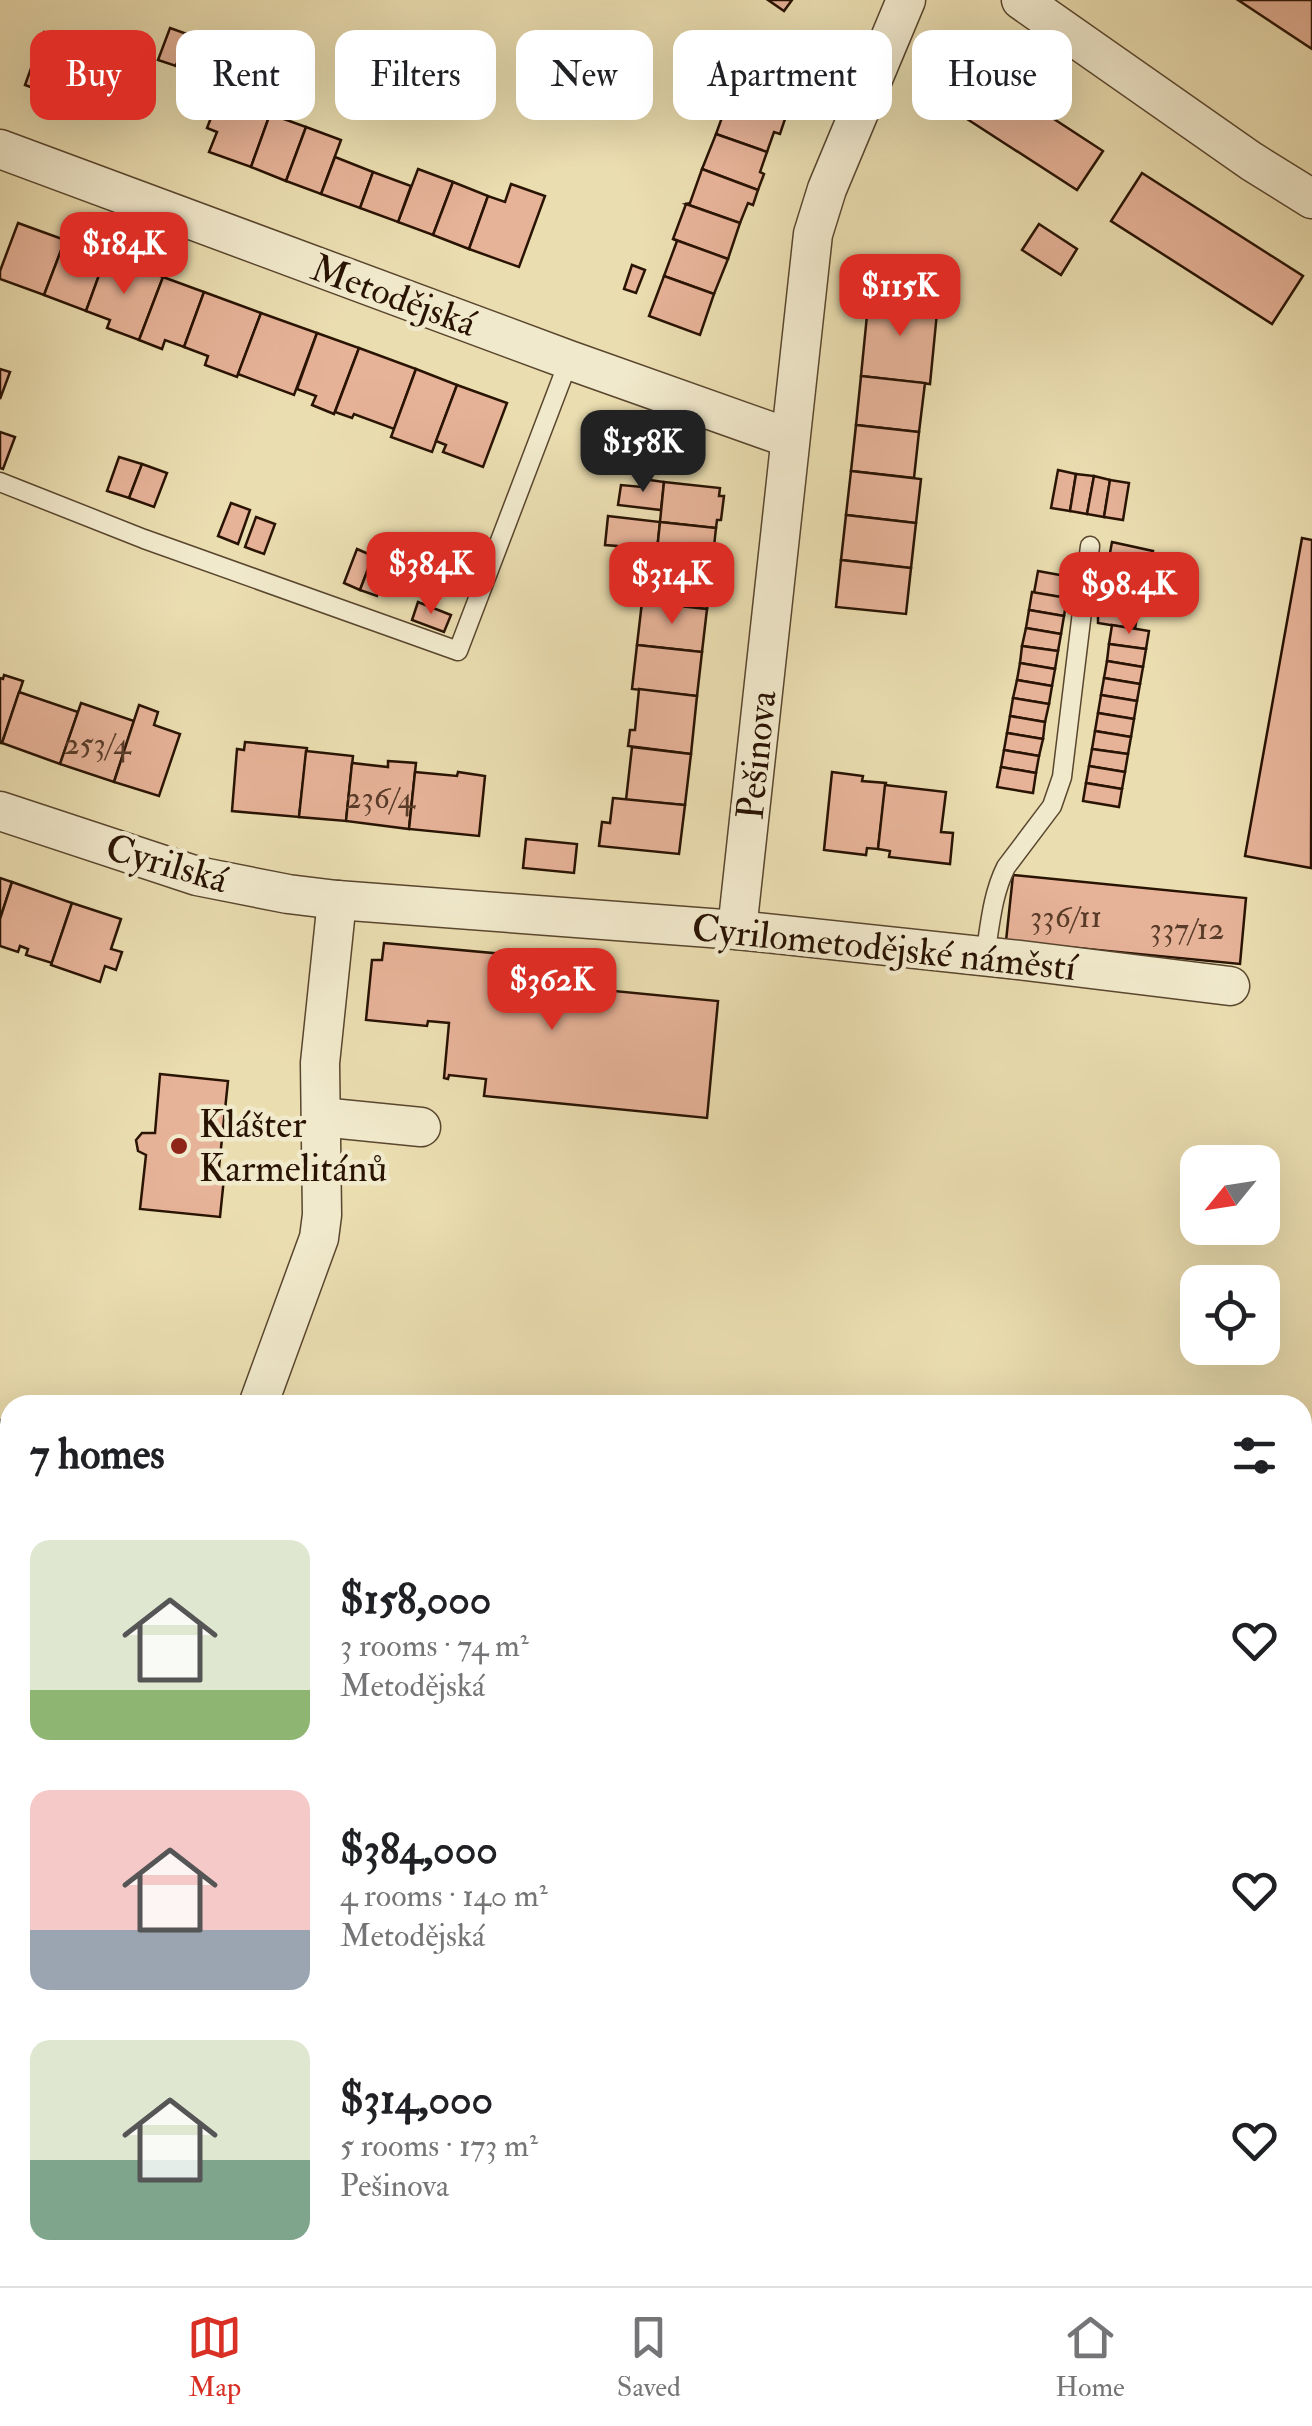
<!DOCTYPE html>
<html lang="en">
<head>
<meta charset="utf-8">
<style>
	:root { --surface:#fff; --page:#f2f2f2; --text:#202124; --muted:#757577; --line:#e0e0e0; --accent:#d93025 }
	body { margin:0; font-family:"IM FELL Double Pica",serif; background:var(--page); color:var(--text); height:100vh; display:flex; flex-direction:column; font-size:38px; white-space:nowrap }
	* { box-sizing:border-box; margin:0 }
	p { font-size:32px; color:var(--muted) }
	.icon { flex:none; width:55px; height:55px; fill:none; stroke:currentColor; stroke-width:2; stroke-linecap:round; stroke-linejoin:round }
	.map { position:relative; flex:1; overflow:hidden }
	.details { position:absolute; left:0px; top:1395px; width:1312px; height:892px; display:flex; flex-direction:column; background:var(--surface); border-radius:30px 30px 0 0; box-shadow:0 10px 40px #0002 }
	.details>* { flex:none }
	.banner { position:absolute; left:30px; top:30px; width:1252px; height:90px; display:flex; gap:20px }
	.needle { width:65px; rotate:240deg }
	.controls { position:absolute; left:1180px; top:1145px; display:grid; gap:20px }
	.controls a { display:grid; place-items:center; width:100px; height:100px; border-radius:20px; background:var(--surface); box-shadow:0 10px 40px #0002; font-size:50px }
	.price { position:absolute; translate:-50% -85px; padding:0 22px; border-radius:20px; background:var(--accent); color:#fff; font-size:32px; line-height:65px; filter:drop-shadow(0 2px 5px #0008) }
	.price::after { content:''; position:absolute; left:50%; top:60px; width:30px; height:22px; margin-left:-15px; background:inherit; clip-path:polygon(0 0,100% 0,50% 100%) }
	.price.active { background:#222; color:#fff }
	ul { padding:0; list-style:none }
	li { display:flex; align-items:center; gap:30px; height:250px; padding:0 30px }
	li span { display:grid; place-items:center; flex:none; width:280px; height:200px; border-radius:20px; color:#555 }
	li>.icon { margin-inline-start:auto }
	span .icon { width:120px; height:120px; fill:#fffc; stroke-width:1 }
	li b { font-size:42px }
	h2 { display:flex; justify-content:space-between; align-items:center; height:120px; padding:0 30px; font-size:42px }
	.pill { padding:0 35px; border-radius:20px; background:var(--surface); box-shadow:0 10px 40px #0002; font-size:35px; line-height:90px }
	.pill.active { background:var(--accent); color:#fff }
	.menu { display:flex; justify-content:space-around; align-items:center; height:140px; border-top:2px solid var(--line); background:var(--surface); font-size:28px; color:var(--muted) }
	.menu a { display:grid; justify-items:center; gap:5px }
	.menu .active { color:var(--accent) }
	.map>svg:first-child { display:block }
	.green { fill:#b7c18b; stroke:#706a47; stroke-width:2.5 }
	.building { fill:#e6b298; stroke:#291303; stroke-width:2.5 }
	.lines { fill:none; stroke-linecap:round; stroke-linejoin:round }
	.lane-casing { stroke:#59462e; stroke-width:21 }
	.street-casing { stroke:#59462e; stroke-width:41 }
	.lane { stroke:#f1e9cc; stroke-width:18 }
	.street { stroke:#f1e9cc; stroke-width:38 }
	.poi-dot { fill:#8f2418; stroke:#f1e9cc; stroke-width:4 }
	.labels { text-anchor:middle; stroke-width:9; stroke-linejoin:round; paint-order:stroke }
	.number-label { font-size:32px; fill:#583b28 }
	.street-label { font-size:38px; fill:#291303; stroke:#f1e9cc }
	.poi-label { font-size:38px; fill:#291303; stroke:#f1e9cc; text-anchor:start }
</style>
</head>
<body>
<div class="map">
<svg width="1312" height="2286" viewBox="0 0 1312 2286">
	<rect width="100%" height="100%" fill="#eaddb0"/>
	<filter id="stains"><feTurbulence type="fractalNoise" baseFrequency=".002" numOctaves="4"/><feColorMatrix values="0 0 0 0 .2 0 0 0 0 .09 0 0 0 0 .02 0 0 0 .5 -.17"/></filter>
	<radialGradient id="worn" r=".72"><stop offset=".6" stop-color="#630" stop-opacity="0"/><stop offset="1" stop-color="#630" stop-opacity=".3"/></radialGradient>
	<polygon class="green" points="1303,1805 1312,1811 1312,1970 1303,1973"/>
	<g class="building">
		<polygon points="768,0 792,0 784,11"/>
		<polygon points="1238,0 1312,0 1312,49"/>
		<polygon points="170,28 187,34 176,66 158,60"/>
		<polygon points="44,32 117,59 98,112 25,85"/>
		<polygon points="187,34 210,42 198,75 176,66"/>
		<polygon points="959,57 1103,151 1077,190 933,97"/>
		<polygon points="743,60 763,68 765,64 795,75 786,101 791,103 785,119 729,98"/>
		<polygon points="729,98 785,119 780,134 774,132 767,152 716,134"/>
		<polygon points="229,99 270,114 251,167 209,152 217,132 207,128 214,110 224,114"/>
		<polygon points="270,114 306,127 286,181 251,167"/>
		<polygon points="306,127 341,140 321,194 286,181"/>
		<polygon points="716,134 767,152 760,172 764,174 758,190 702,169"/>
		<polygon points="335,157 373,172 360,208 321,194"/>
		<polygon points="418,169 453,182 433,235 398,222"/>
		<polygon points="702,169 758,190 753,205 748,203 740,223 686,204 690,203"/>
		<polygon points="373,172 411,186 398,222 360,208"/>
		<polygon points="1142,173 1303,276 1272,324 1111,221"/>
		<polygon points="453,182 488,196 469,249 433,235"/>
		<polygon points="511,184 545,196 519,267 469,249 488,196 505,202"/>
		<polygon points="686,204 740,223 728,259 673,239"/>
		<polygon points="18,223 65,240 44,295 0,279 0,271"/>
		<polygon points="1039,224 1077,249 1061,275 1022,250"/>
		<polygon points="673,239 728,259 714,294 664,276 677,241"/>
		<polygon points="65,240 106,256 86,311 44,295"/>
		<polygon points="106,256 163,277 139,340 107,328 110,320 86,311"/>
		<polygon points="632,265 645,270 636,293 624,289"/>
		<polygon points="664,276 714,294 700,335 649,316"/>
		<polygon points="163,277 204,292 184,347 165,340 162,349 139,340"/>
		<polygon points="204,292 261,313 237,377 205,365 208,356 184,347"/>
		<polygon points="869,295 938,302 930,384 861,376"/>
		<polygon points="261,313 317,333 294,395 238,374"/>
		<polygon points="317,333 359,348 334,414 312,405 316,396 297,389"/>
		<polygon points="359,348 416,369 394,429 354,414 352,418 335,412"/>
		<polygon points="0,369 10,372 0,399"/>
		<polygon points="416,369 457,385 432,452 391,437"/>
		<polygon points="861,376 925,383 919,432 856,425"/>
		<polygon points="457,385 507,403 483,467 443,452 446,445 436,441"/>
		<polygon points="856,425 919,432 914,478 851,471"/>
		<polygon points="0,432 15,437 3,469 0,468"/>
		<polygon points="119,457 142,464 129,498 107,491"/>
		<polygon points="142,464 167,473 154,507 129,498"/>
		<polygon points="1058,470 1076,474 1070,511 1051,508"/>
		<polygon points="851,471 921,479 916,523 846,515"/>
		<polygon points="1076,474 1094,476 1087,514 1070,511"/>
		<polygon points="1094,476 1110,480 1104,517 1087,514"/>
		<polygon points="643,479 664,482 661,510 618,505 621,485 642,487"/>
		<polygon points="1110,480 1129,483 1123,520 1104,517"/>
		<polygon points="664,482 720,488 719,496 724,496 721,520 717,520 716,528 660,522"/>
		<polygon points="231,503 250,510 238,544 218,536"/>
		<polygon points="846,515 916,523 911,568 841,560"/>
		<polygon points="608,516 660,522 656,560 616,555 617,546 605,545"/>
		<polygon points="256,517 275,524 264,554 245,547"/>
		<polygon points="660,522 716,528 712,565 656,560"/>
		<polygon points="1302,538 1312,540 1311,868 1245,856"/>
		<polygon points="1112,542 1153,551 1144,585 1149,587 1146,602 1140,601 1139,616 1137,616 1135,629 1098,623 1098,610 1100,608"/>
		<polygon points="357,549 373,556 360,590 344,583"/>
		<polygon points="373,556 389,562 377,596 360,590"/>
		<polygon points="656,560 712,565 707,609 651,603"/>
		<polygon points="841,560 911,568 906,614 836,607"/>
		<polygon points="1038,571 1071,577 1067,598 1034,593"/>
		<polygon points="1032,592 1067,598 1064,616 1029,610"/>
		<polygon points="418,602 451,615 444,632 412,620"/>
		<polygon points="642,602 707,609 702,652 637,645"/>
		<polygon points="1029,610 1064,616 1061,634 1026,628"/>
		<polygon points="1112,625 1149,631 1146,649 1109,644"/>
		<polygon points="1026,628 1061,634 1058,651 1022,646"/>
		<polygon points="1109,644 1146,649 1143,667 1107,661"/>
		<polygon points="637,645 702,652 697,696 632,689"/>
		<polygon points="1022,646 1058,651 1055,669 1020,663"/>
		<polygon points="1107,661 1143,667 1140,684 1104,678"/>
		<polygon points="1020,663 1055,669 1052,686 1017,680"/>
		<polygon points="4,675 23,681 2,743 0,743 0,678 3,679"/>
		<polygon points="1104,678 1140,684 1137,701 1101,695"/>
		<polygon points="1017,680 1052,686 1049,704 1013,698"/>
		<polygon points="639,689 697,696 691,754 628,746 630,730 635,730"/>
		<polygon points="19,692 78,712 60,764 2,743"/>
		<polygon points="1101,695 1137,701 1134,719 1098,713"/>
		<polygon points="1013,698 1049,704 1045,722 1010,716"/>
		<polygon points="81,703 134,721 114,782 60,764"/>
		<polygon points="139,705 158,712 154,725 180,734 159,796 114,782"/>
		<polygon points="1098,713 1134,719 1131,737 1095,731"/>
		<polygon points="1010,716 1045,722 1043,739 1007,733"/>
		<polygon points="1095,731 1131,737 1128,754 1092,749"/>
		<polygon points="1007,733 1043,739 1039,756 1004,750"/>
		<polygon points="245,742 307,748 299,817 232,811 237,749 244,750"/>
		<polygon points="632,747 691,754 685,805 626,800"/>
		<polygon points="1092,749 1128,754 1125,772 1089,766"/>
		<polygon points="1004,750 1039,756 1036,773 1001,767"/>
		<polygon points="306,751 353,756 346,821 299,817"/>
		<polygon points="388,761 416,763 409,829 346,821 352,763 388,767"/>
		<polygon points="1089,766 1125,772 1122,789 1086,783"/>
		<polygon points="1001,767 1036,773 1033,793 997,787"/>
		<polygon points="415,772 457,776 458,772 485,776 479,836 409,829"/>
		<polygon points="832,772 863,776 862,781 886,783 878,849 867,848 866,855 824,850"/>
		<polygon points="1086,783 1122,789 1119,807 1083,801"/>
		<polygon points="885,785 946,792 941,832 953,833 950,864 889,857 890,851 878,849"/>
		<polygon points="613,798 685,805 679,854 599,846 602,822 610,823"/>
		<polygon points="526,839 577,844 574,873 523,868"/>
		<polygon points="1013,875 1246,898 1240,964 1006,941"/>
		<polygon points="0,878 12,882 0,919"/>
		<polygon points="12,882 72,903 52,963 26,955 28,949 20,946 18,952 0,946 0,919"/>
		<polygon points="72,903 121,919 111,949 122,952 116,970 105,966 100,982 51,965"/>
		<polygon points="384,943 503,954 500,980 718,1001 707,1118 484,1096 486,1079 449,1075 448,1079 444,1078 449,1023 428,1021 427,1026 366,1020 372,960 382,960"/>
		<polygon points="160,1074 228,1081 218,1177 224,1178 220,1217 140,1209 146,1155 138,1151 136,1140 142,1133 155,1133"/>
		<polygon points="0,1420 10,1421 10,1485 0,1483"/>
		<polygon points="0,1690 10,1692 10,1759 0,1757"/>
		<polygon points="0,2021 10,2022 10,2088 0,2087"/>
	</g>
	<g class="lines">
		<defs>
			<g id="lane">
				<polyline points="0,482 144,539 458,651 569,360"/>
				<path d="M985 956C990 926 992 895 1006 867L1052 806 1062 777 1090 546"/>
			</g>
			<g id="street">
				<polyline points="1021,0 1251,161 1312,199"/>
				<polyline points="0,149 569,360 789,438"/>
				<polyline points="0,811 197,876 288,894 337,900 737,930 1019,960 1230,986"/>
				<polyline points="737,930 813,234 827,189 906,0"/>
				<polyline points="321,1117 421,1127"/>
				<polyline points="258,1405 319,1238 322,1215 320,1063 337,900"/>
				<polyline points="0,1561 10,1563"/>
				<polyline points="0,1621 10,1623"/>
				<polyline points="0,2163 10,2164"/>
				<polyline points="0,2212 10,2213"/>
				<polyline points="631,2278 710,2286"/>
				<polyline points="1110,2278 1118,2286"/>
			</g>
		</defs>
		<use href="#lane" class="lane-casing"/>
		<use href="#street" class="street-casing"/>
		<use href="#lane" class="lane"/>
		<use href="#street" class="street"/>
	</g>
	<circle class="poi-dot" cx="179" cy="1146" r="10"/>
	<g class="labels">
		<g class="number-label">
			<text x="97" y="754">253/4</text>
			<text x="380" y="808">236/4</text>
			<text x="1066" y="927">336/11</text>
			<text x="1187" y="939">337/12</text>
		</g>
		<g class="street-label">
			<text transform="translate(394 295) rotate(20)" y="13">Metodějská</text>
			<text transform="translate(756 755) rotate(-84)" y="13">Pešinova</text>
			<text transform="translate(167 863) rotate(16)" y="13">Cyrilská</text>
			<text transform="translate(884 947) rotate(6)" y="13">Cyrilometodějské náměstí</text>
		</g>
		<g class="poi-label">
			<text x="199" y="1137">Klášter<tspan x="199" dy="44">Karmelitánů</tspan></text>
		</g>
	</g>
	<rect width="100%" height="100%" filter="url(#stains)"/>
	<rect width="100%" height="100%" fill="url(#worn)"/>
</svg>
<div class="controls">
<a><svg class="needle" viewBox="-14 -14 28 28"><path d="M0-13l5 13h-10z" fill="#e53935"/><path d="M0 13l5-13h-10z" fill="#757577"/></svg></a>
<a><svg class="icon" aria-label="locate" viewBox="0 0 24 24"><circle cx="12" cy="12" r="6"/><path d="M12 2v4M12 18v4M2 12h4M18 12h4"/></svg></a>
</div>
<b class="price" style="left:124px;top:297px">$184K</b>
<b class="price" style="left:900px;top:339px">$115K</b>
<b class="price active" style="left:643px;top:495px">$158K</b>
<b class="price" style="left:431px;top:617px">$384K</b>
<b class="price" style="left:672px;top:627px">$314K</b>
<b class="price" style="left:1129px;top:637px">$98.4K</b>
<b class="price" style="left:552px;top:1033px">$362K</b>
<div class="banner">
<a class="pill active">Buy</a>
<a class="pill">Rent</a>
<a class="pill">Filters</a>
<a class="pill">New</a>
<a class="pill">Apartment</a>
<a class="pill">House</a>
</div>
<section class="details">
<h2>7 homes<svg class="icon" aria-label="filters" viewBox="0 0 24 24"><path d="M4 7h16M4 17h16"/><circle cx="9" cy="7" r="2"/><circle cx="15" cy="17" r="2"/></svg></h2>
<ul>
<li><span style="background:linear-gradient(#dfe7d0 75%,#8fb573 0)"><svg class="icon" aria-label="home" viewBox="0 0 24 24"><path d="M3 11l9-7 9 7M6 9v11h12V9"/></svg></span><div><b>$158,000</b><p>3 rooms · 74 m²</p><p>Metodějská</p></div><svg class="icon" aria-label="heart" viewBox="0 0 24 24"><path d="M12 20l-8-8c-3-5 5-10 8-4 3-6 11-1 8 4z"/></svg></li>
<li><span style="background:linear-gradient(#f6c9c9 70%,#9aa5b1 0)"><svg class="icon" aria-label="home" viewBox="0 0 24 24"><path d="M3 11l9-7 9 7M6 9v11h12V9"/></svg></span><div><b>$384,000</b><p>4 rooms · 140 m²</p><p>Metodějská</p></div><svg class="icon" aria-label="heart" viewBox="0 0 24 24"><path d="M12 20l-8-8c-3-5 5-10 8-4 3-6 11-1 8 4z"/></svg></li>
<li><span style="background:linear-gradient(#dfe7d0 60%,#7fa58c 0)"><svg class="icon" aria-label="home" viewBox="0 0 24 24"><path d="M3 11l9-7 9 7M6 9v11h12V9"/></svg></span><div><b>$314,000</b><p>5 rooms · 173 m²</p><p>Pešinova</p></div><svg class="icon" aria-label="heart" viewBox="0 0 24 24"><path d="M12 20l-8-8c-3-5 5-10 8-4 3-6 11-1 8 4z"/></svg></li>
</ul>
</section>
</div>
<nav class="menu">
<a class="active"><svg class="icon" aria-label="map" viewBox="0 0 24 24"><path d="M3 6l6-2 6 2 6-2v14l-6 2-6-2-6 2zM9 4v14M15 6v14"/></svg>Map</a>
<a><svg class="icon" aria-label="saved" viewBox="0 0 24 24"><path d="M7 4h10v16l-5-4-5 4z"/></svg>Saved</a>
<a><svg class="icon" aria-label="home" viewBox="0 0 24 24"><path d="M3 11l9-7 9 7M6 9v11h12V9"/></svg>Home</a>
</nav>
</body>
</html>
